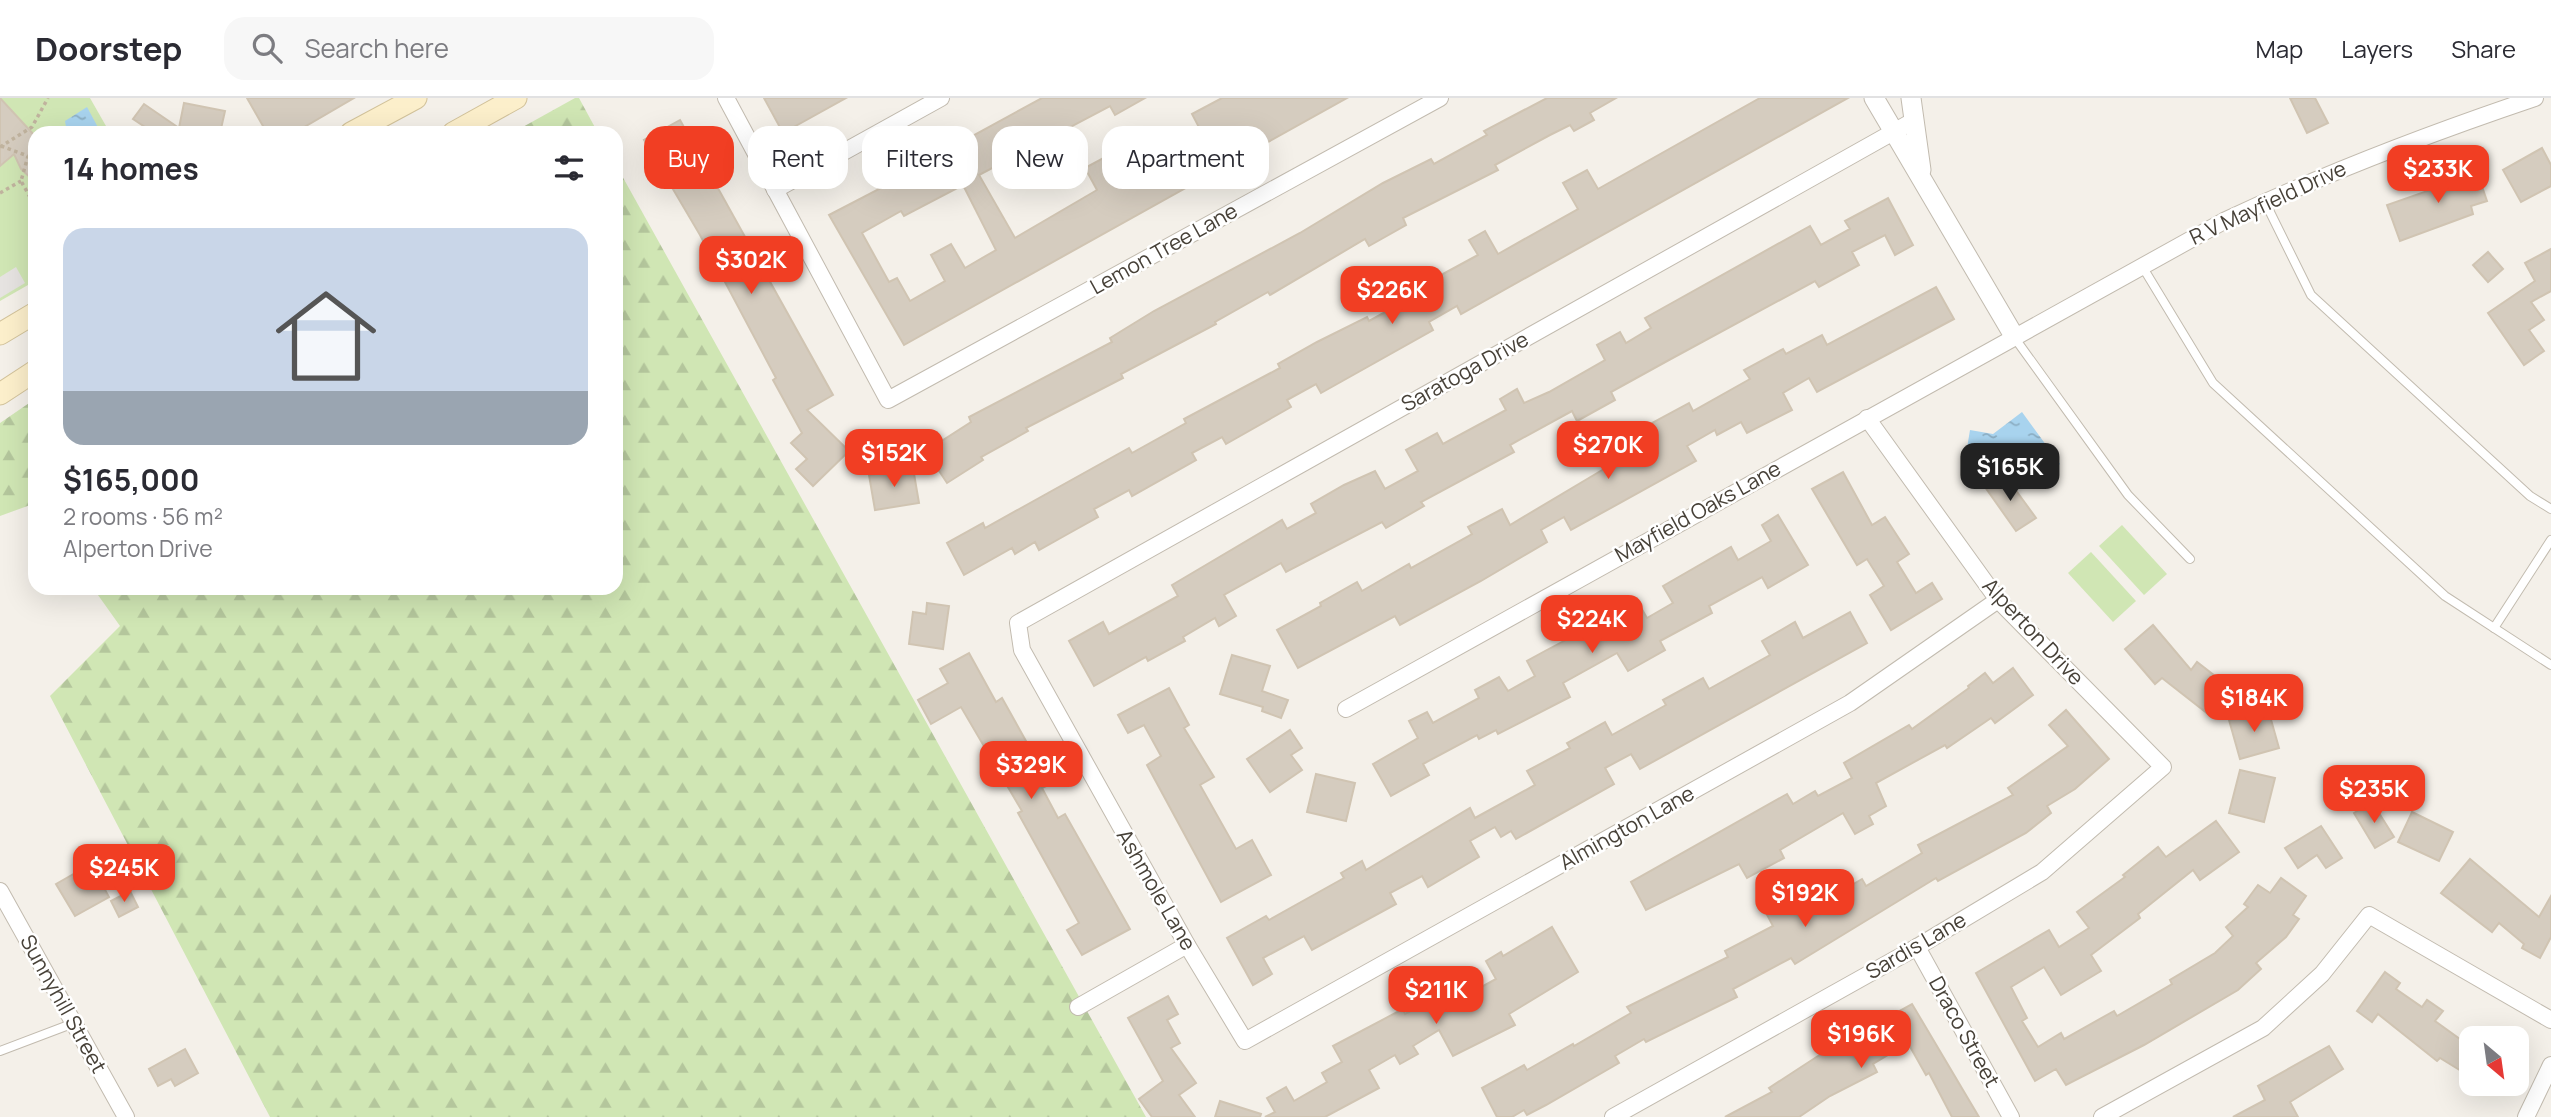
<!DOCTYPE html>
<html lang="en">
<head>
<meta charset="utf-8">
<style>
	:root { --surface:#fff; --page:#f7f7f7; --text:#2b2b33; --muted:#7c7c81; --line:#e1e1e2; --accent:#f13e23 }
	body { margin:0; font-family:Manrope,sans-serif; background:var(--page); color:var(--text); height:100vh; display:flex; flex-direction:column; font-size:26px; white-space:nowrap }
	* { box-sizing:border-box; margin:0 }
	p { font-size:23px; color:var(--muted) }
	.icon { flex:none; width:38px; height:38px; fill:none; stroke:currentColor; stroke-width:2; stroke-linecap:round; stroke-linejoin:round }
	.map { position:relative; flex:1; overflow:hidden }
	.sheet { position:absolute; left:28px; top:28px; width:595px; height:469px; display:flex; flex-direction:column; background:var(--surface); border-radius:21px; box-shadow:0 7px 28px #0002 }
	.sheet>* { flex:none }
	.hud { position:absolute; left:644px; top:28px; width:665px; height:63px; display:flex; gap:14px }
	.needle { width:46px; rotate:151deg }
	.controls { position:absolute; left:2459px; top:928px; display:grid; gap:14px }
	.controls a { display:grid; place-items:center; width:70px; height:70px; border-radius:14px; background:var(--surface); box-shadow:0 7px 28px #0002; font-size:35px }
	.price { position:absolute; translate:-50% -60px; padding:0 16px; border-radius:14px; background:var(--accent); color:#fff; font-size:23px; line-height:46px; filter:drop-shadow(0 2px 4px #0008) }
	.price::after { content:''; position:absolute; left:50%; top:42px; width:21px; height:16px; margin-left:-10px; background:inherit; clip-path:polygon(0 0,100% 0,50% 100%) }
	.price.current { background:#222; color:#fff }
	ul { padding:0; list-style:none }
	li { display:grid; align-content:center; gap:14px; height:371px; padding:0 35px }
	li span { display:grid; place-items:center; height:217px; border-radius:21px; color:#555 }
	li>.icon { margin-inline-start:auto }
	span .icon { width:126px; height:126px; fill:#fffc; stroke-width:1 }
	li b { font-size:30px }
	h2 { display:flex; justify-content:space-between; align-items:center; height:84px; padding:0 35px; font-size:30px }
	.pill { padding:0 24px; border-radius:21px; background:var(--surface); box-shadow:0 7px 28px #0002; font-size:24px; line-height:63px }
	.pill.current { background:var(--accent); color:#fff }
	header { display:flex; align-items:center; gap:42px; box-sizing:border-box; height:98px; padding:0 35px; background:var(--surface); border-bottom:2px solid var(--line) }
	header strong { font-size:33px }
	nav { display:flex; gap:38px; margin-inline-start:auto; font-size:24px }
	.search { width:490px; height:63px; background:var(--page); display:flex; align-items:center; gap:18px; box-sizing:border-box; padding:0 24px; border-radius:21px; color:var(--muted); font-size:26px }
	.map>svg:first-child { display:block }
	.forest { fill:url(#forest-firs) }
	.park { fill:#d0e6b4 }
	.parking { fill:#e6e3e1 }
	.water { fill:url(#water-ripples) }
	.building { fill:#d5ccbf; stroke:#d0c4b2; stroke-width:2; fill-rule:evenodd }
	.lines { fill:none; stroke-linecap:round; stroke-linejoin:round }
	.service-casing { stroke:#c2bbaf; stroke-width:10 }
	.minor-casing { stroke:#c2bbaf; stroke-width:18 }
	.tertiary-casing { stroke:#c2bbaf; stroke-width:21 }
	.secondary-casing { stroke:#d2c29a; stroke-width:23 }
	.path { stroke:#c0b39e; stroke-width:3.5; stroke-dasharray:3.5 3.5; stroke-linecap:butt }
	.service { stroke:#fff; stroke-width:8 }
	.minor { stroke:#fff; stroke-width:16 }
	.tertiary { stroke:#fff; stroke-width:19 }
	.secondary { stroke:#fcefcb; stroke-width:21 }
	.labels { text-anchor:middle; stroke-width:5; stroke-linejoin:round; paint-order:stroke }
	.street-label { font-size:21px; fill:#474138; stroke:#fff }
</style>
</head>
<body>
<header>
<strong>Doorstep</strong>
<div class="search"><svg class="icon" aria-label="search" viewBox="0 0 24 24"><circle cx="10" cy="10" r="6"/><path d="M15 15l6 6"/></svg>Search here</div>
<nav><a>Map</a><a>Layers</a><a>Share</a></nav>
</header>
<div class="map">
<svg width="2551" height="1019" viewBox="0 0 2551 1019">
	<defs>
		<pattern id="forest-firs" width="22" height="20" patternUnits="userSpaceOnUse" patternTransform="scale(1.75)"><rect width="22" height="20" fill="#d0e6b4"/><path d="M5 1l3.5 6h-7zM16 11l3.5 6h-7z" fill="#b4c69c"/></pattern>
		<pattern id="water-ripples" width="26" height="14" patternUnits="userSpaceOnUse" patternTransform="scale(1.75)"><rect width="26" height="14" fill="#a8d3ee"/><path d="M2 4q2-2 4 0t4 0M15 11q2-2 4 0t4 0" fill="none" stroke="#8badc2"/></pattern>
	</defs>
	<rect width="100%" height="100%" fill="#f4f0e9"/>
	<g class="forest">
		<polygon points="575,0 579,0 598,35 512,35"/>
		<polygon points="616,67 1146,1019 270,1019 50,598 120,528 93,490 616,490"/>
		<polygon points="35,301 35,409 33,406 0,418 0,325"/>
	</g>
	<g class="park">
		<polygon points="0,0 90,0 110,35 35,35 35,183 0,203"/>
		<polygon points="2122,427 2167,476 2144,497 2099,448"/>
		<polygon points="2091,454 2136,503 2113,524 2068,475"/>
	</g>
	<polygon class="parking" points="16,169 25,185 0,200 0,179"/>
	<g class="water">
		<polygon points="87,9 101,35 67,35 65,23"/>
		<polygon points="2022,314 2060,366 2032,387 2014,364 1966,356 1970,332 1993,336"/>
	</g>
	<g class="building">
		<polygon points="0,0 35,38 35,84 21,71 14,56 0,68"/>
		<polygon points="247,0 354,0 294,35 267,35"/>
		<polygon points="764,0 846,0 783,35"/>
		<path d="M1042 0H1145L1115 17 1110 8 979 77 1015 140 1097 92 1085 70 1109 57 1122 79 1202 35 1192 16 1222 0H1347L904 247 829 117 935 62 934 59ZM963 87 996 152 965 170 951 146 931 157 945 183 910 203 897 180 889 184 862 135 901 113 904 118Z"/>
		<polygon points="1547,0 1616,0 1590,15 1594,22 1574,33 1570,27 1550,37 1495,67 1498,72 1403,120 1406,127 1369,148 1365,141 1270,197 1268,194 1215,224 1216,226 1121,276 1123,280 1026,330 1028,333 981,359 983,362 947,385 926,353 971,324 969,319 1112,244 1110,240 1154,213 1300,135 1383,85 1431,61 1434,66 1487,37 1484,33"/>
		<polygon points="1760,0 1848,0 1461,216 1457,208 1429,224 1433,232 1321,295 1316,286 1287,302 1291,309 1226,346 1222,339 1192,355 1196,362 1132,398 1129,392 1094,411 1098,419 1066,437 1039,452 1035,444 1015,456 1012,450 964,477 947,445 983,425 985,430 1129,350 1132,355 1186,325 1184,321 1280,270 1278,266 1317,244 1367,219 1369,223 1422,194 1419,189 1478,157 1469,142 1485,133 1498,156 1578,111 1563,85 1587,72 1598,91"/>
		<polygon points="2290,0 2315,0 2328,25 2307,35"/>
		<polygon points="184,5 225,13 220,35 154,35 133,21 144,6 179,30"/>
		<polygon points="680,22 833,297 807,312 849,353 813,388 796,371 807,361 791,345 802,335 773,282 776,280 700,137 644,42"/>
		<polygon points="2542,50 2551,67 2551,88 2521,104 2503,72"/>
		<polygon points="2472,59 2487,103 2471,108 2473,116 2400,143 2387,107 2439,89 2437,84 2470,73"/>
		<polygon points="1888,100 1913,147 1895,157 1885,137 1852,154 1859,167 1819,189 1815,183 1669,262 1611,294 1615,302 1577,323 1572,313 1510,347 1514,354 1421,404 1424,408 1386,430 1382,424 1286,474 1281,465 1224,497 1236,518 1219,528 1215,520 1183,539 1185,543 1148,563 1146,559 1094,588 1069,543 1103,524 1109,536 1178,498 1172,487 1282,422 1287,431 1316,415 1311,406 1344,387 1375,373 1385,391 1418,373 1406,352 1437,335 1443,346 1506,312 1500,301 1517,291 1524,305 1549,294 1605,262 1597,247 1620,234 1626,245 1651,230 1645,220 1810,128 1821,147 1850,131 1845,123"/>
		<polygon points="2551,151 2551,193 2531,204 2544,222 2529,232 2544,253 2524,267 2488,215 2535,183 2525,165"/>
		<polygon points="2488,154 2503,171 2488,184 2473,167"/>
		<polygon points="1936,189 1954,221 1817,294 1809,280 1783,295 1792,312 1747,335 1741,324 1717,337 1715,332 1687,348 1696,363 1571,432 1564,419 1541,432 1547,444 1481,483 1400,527 1395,518 1298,570 1277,532 1321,508 1320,505 1357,484 1362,493 1409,466 1411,470 1472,436 1468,429 1502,411 1510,427 1614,365 1609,357 1654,332 1650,326 1689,305 1693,313 1750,281 1744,272 1783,251 1786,256 1822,237 1827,247"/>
		<polygon points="913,370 919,405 875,412 869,377"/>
		<polygon points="1843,374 1872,427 1885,419 1909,456 1897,464 1916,495 1932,485 1942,501 1891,532 1870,497 1884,488 1867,461 1857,467 1812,391"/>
		<polygon points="2004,376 2036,420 2016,433 1985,389"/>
		<polygon points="1778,417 1808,467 1768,490 1762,479 1709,508 1712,515 1660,543 1665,552 1628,573 1617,555 1563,585 1570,599 1498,636 1496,632 1479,641 1477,637 1423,666 1429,677 1391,698 1373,666 1418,640 1409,623 1427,614 1433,625 1479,600 1475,592 1499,579 1508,593 1535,578 1527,563 1545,553 1594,527 1602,542 1626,528 1617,512 1636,501 1647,520 1673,505 1663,488 1731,449 1738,462 1771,443 1762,427"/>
		<polygon points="927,505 949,508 943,551 909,546 913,514 926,516"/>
		<polygon points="1850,514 1867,545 1640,671 1631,656 1605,670 1614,686 1516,741 1511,733 1501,739 1495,729 1470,743 1479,759 1428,789 1422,778 1390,795 1396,806 1312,852 1304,838 1263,860 1272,876 1253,887 1227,840 1266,818 1269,822 1344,780 1341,775 1362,763 1366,772 1470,710 1475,720 1535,687 1527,673 1570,650 1567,645 1605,624 1612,637 1666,607 1663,602 1703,580 1709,591 1770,557 1762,543 1795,524 1803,540"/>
		<polygon points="2153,527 2191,572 2197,564 2233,592 2212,619 2162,580 2155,586 2125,551"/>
		<polygon points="969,555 996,604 1002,600 1050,686 1042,690 1058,720 1065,716 1130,831 1082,857 1067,832 1079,825 1018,715 1022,713 961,609 931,626 918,602 948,585 940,571"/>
		<polygon points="1232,557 1270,568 1262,593 1288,602 1281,620 1262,613 1263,609 1220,596"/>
		<polygon points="2013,570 2033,597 1995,625 1991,620 1947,650 1945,647 1876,685 1886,708 1869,718 1873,726 1855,736 1843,715 1780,752 1784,760 1747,780 1739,766 1646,812 1631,784 1787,696 1793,706 1815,693 1818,698 1852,680 1844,665 1909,627 1912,631 1969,590 1968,588 1985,575 1993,585"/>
		<polygon points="1169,590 1189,627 1184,630 1214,679 1200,687 1236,751 1252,742 1271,777 1221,804 1147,667 1161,658 1144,627 1128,635 1118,617"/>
		<polygon points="2268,611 2279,650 2240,661 2229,622"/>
		<polygon points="2066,612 2109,661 2075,691 2047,708 2051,715 2026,735 1938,783 1936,780 1795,866 1791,860 1733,891 1737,899 1646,944 1644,941 1615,958 1619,965 1546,1007 1527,1017 1524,1012 1512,1019 1497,1019 1482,990 1524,967 1527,972 1573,946 1574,948 1631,915 1627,909 1728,859 1725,853 1773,828 1765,813 1806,790 1816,808 1862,781 1866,788 1922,755 1918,747 2013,697 2008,690 2068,648 2049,627"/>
		<polygon points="1290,632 1302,650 1291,657 1302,672 1270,694 1247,661"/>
		<polygon points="2240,672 2275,680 2264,724 2229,715"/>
		<polygon points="1316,676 1355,685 1346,723 1307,714"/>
		<polygon points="2372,704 2394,739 2375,750 2354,715"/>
		<polygon points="2412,714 2453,734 2439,763 2398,744"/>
		<polygon points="2216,723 2239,754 2200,782 2193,772 2138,816 2140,820 2091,857 2101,873 2061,897 2044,869 2011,889 2027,920 2022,923 2038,949 2061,935 2064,941 2114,913 2117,918 2172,886 2170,882 2215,855 2233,838 2226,829 2248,809 2244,806 2258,787 2270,795 2281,780 2306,798 2293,817 2299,821 2286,839 2256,865 2261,871 2238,892 2144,947 2066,987 2056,971 2035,983 1976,875 2049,832 2059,849 2089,830 2077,814 2125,779 2123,777 2158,749 2166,759"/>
		<polygon points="2321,728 2342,760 2326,770 2317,757 2298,770 2285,750"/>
		<polygon points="2470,761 2539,819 2551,798 2551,839 2540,860 2522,850 2524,846 2499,825 2492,834 2441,795"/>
		<polygon points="91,766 109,799 75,818 56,786"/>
		<polygon points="130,793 138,809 119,819 111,803"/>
		<polygon points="1552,829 1578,874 1509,916 1515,927 1453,958 1439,932 1413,948 1418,956 1400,966 1395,957 1369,972 1379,990 1325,1019 1265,1019 1275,1014 1267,1000 1286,989 1294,1003 1327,984 1322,975 1342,964 1333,948 1403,911 1405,916 1452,891 1458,902 1496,881 1486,863 1501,854 1503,858"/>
		<polygon points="2385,874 2400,885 2396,891 2422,909 2427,902 2443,913 2435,923 2471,949 2471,979 2440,960 2437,963 2378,916 2372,924 2357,913"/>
		<polygon points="1168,898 1178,916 1167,922 1180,945 1171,950 1196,985 1179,997 1195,1019 1152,1019 1139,1001 1163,983 1128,920"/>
		<polygon points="1912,906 1979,1019 1952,1019 1929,975 1926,977 1908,945 1873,966 1877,974 1830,998 1799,1019 1725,1019 1772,994 1769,990 1818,958"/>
		<polygon points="2329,948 2343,971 2290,1004 2298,1019 2233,1019 2265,1002 2258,988"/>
		<polygon points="185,951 198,975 175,988 171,981 158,988 149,971"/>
		<polygon points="1220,1003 1261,1016 1260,1019 1215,1019"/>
	</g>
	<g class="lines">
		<defs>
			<g id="service">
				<polyline points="2265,104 2311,197 2530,398 2551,411"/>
				<polyline points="2142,168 2213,285 2445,498 2551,567"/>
				<polyline points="2014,239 2128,397 2190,461"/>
				<polyline points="2494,530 2551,442"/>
				<polyline points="0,953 74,925"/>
			</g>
			<g id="minor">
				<polyline points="726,0 888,302 1440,0"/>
				<polyline points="1913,23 1018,525 1022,552 1187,847 1245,943 1850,605 1998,502"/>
				<polyline points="775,92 941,0"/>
				<path d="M1346 611 2224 123C2326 75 2428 36 2535 0"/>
				<polyline points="0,793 126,1019"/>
				<polyline points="1917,849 2011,1019"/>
				<polyline points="1078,909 1187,847"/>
				<polyline points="1613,1019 1917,849 2042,774 2163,669 1998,502 1867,320"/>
				<polyline points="2102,1019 2263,930 2322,876 2369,817 2551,922"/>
				<polyline points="2526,1019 2551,967"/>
			</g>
			<g id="tertiary">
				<polyline points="1874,0 2014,238"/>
				<polyline points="1911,0 1921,72"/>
			</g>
			<g id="secondary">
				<polyline points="351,35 416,0"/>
				<polyline points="453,35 516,0"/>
				<polyline points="0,236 35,215"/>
				<polyline points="0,296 35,273"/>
			</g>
		</defs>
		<use href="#service" class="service-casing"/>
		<use href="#minor" class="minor-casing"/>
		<use href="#tertiary" class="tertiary-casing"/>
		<use href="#secondary" class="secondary-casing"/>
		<g class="path">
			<polyline points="1,48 28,58 21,83 35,108"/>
			<polyline points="0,49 32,29 48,0"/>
			<polyline points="0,95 21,83"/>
		</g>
		<use href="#service" class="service"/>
		<use href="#minor" class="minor"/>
		<use href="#tertiary" class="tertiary"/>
		<use href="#secondary" class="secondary"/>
	</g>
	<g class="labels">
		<g class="street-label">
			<text transform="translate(2268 105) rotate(-25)" y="7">R V Mayfield Drive</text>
			<text transform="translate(1164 151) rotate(-29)" y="7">Lemon Tree Lane</text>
			<text transform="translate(1465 274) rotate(-29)" y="7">Saratoga Drive</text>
			<text transform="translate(1698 414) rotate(-29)" y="7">Mayfield Oaks Lane</text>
			<text transform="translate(2033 534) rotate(47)" y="7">Alperton Drive</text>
			<text transform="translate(1627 730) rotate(-29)" y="7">Almington Lane</text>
			<text transform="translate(1156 792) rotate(60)" y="7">Ashmole Lane</text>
			<text transform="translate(1916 848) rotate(-30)" y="7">Sardis Lane</text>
			<text transform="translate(63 906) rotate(61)" y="7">Sunnyhill Street</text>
			<text transform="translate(1964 934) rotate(61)" y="7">Draco Street</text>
		</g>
	</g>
</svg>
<div class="controls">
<a><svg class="needle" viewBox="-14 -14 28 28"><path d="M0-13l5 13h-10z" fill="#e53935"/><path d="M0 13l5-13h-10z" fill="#7c7c81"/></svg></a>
</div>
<b class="price" style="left:2438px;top:107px">$233K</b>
<b class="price" style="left:751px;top:198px">$302K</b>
<b class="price" style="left:1392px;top:228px">$226K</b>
<b class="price" style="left:1608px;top:383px">$270K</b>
<b class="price" style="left:894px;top:391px">$152K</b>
<b class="price current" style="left:2010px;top:405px">$165K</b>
<b class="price" style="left:1592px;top:557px">$224K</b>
<b class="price" style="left:2254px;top:636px">$184K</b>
<b class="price" style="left:1031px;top:703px">$329K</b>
<b class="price" style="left:2374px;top:727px">$235K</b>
<b class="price" style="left:124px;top:806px">$245K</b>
<b class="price" style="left:1805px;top:831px">$192K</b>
<b class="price" style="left:1436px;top:928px">$211K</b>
<b class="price" style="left:1861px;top:972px">$196K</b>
<div class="hud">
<a class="pill current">Buy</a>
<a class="pill">Rent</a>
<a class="pill">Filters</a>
<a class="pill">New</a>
<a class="pill">Apartment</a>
</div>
<section class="sheet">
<h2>14 homes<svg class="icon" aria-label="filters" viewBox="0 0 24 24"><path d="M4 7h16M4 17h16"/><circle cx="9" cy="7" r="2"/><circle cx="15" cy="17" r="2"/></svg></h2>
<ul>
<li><span style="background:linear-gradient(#c9d6e8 75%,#9aa5b1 0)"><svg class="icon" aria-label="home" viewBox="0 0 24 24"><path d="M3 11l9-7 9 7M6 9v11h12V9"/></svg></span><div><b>$165,000</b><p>2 rooms · 56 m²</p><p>Alperton Drive</p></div></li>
</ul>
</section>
</div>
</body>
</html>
